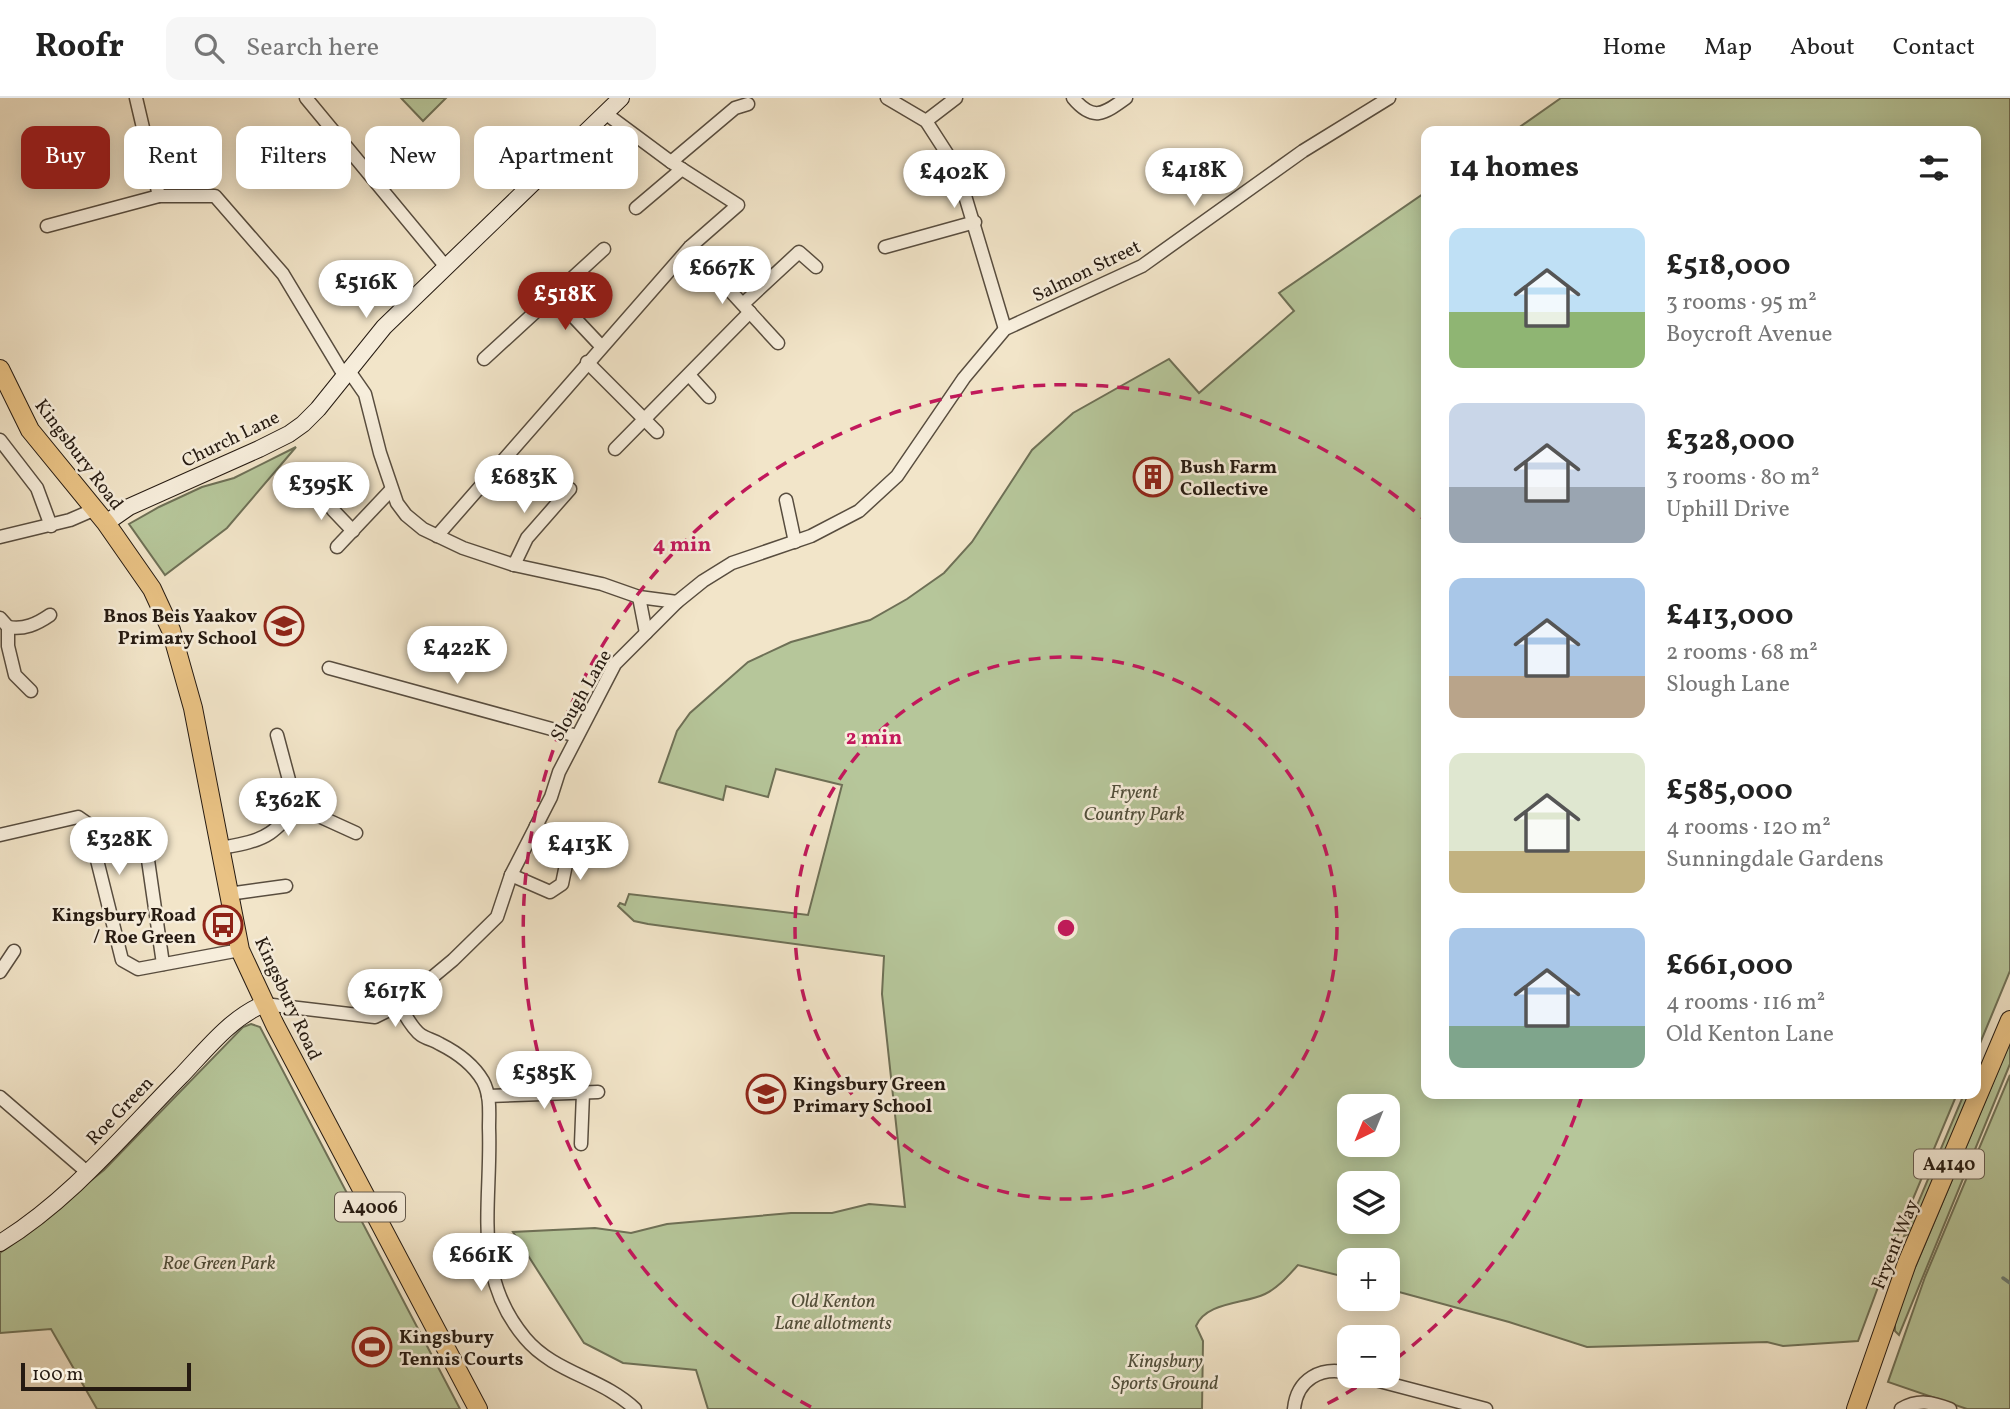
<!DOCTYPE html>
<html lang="en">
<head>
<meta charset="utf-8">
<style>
	:root { --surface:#fff; --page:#f6f6f6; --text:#222; --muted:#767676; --line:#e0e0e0; --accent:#8f2418 }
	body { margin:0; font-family:Vollkorn,serif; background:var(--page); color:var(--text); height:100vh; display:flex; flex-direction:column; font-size:26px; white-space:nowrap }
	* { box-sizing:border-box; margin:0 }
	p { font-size:23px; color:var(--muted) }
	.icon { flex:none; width:38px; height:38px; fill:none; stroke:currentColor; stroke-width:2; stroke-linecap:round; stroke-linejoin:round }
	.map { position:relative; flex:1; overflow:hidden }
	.sheet { position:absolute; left:1421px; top:28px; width:560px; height:973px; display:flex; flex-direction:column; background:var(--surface); border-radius:14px; box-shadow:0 4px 18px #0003 }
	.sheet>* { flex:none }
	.top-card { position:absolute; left:21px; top:28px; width:665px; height:63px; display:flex; gap:14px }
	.needle { width:46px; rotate:223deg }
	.tools { position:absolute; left:1337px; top:996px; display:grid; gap:14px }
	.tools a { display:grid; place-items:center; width:63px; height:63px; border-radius:14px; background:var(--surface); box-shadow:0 4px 18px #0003; font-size:35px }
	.scale { position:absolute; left:21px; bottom:18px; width:170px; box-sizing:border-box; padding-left:7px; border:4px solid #251a11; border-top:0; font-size:19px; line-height:24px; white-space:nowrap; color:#251a11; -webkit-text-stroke:5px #f7eedc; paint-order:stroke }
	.price { position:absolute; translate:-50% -60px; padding:0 16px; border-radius:24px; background:#fff; color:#222; font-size:23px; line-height:46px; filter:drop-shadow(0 2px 4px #0008) }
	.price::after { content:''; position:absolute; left:50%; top:42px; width:21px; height:16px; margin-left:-10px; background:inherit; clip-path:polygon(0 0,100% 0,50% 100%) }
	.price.on { background:var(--accent); color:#fff }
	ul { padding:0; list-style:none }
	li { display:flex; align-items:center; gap:21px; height:175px; padding:0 28px }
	li span { display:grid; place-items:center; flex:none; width:196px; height:140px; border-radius:14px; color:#555 }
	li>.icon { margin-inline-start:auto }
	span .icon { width:84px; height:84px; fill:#fffc; stroke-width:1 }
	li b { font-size:30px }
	h2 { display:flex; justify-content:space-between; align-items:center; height:84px; padding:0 28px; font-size:30px }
	.pill { padding:0 24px; border-radius:14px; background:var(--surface); box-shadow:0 4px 18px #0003; font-size:24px; line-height:63px }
	.pill.on { background:var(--accent); color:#fff }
	header { display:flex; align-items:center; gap:42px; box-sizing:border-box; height:98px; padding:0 35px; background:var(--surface); border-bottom:2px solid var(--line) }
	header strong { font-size:33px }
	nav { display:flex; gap:38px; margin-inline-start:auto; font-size:24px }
	.search { width:490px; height:63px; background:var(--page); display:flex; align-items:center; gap:18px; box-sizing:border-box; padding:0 24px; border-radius:14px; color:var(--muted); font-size:26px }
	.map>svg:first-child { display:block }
	.green { fill:#b6c69a; stroke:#6e7056; stroke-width:2; fill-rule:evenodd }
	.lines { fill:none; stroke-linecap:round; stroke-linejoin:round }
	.stream { stroke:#6c7d75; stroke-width:3.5 }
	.street-casing { stroke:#584d3f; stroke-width:15 }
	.secondary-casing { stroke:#251a11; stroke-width:18 }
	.primary-casing { stroke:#251a11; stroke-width:20 }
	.street { stroke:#f7eedc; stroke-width:12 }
	.secondary { stroke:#f7eedc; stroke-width:16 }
	.primary { stroke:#e9c284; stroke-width:18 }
	.ring { fill:none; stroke:#c2185b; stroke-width:3.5; stroke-dasharray:12 9 }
	.labels { text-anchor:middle; stroke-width:5; stroke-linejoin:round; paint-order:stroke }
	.shield { fill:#f7eedc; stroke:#645a4e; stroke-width:2 }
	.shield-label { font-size:18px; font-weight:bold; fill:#251a11 }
	.street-label { font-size:19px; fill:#251a11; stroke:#f7eedc }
	.poi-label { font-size:19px; font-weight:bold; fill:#251a11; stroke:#f7eedc; text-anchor:start }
	.park-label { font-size:19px; font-style:italic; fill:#504e3a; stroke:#f7eedc }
	.centre { fill:#c2185b; stroke:#f7eedc; stroke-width:3.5 }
	.ring-label { font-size:21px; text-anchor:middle; font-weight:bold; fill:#c2185b; stroke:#f7eedc; stroke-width:5; stroke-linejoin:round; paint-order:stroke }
</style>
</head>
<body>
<header>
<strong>Roofr</strong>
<div class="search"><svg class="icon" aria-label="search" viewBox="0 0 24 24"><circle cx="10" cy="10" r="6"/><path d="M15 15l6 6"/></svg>Search here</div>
<nav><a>Home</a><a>Map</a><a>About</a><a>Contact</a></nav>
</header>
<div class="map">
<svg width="2010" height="1311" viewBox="0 0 2010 1311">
	<rect width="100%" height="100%" fill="#f2e5c9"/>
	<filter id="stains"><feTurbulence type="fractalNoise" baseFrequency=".00286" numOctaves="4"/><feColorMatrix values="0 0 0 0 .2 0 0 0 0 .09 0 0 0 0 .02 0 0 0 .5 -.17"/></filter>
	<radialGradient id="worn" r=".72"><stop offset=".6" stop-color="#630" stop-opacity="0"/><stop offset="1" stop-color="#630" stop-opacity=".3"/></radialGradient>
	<g class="green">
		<polygon points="401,0 446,0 423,23"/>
		<polygon points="1561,0 2010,0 2010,873 1976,955 1976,33 1514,33"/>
		<path d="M1426 94V996H1957L1894 1146 1858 1243 1783 1248 1767 1244 1587 1249 1509 1224 1388 1191V1162H1349V1180L1298 1167C1288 1178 1278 1190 1265 1196 1244 1206 1206 1204 1196 1228L1203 1243 1202 1311H708L696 1272 623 1265 584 1245 513 1134 595 1130 631 1135 667 1126 791 1115H832L869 1106 905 1109 882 896 884 858 648 826 634 823 618 808 620 805 625 807 629 796 808 817 842 687 776 671 768 699 726 688 723 702 659 684 677 633 690 615 748 564 791 544 870 522 907 501 944 475 972 444 1032 352 1073 315 1169 261 1199 295 1294 213 1279 195ZM1349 1008H1388V1046H1349ZM1349 1085H1388V1124H1349Z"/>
		<polygon points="296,349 227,430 165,477 129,426 159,409 202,389 234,380"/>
		<polygon points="251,926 260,929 460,1311 97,1311 51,1231 0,1235 0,1155 104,1072 243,929"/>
		<polygon points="2010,944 2010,966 1899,1237 1895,1233 1895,1222 1911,1179"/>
		<polygon points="2010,977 2010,1311 1967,1311 1888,1284 1925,1179"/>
		<polygon points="1964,996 1972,996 1913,1134 1904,1138"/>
	</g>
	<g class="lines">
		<polyline class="stream" points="2003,1180 2010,1185"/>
		<defs>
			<g id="street">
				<polyline points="136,0 159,98"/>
				<polyline points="306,0 446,169"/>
				<polyline points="887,0 926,23 957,71 1005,231"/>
				<path d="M1073 0C1093 24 1104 16 1126 0"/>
				<polyline points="926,23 956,0"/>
				<polyline points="671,64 735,10 748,6"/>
				<polyline points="636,110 682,71"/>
				<polyline points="47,128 159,98 215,98 283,176 345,279"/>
				<polyline points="690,149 778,245"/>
				<polyline points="885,149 975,124"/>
				<polyline points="553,197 601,248"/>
				<polyline points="743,206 799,154 816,169"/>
				<polyline points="484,261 604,151"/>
				<polyline points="587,264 657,334"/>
				<polyline points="349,273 365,296 380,355 397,405 406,417 423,431 463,450 514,467 602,486 639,499 677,504"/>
				<polyline points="689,277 709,299"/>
				<polyline points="0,342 37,390 51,428"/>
				<polyline points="615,351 750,214"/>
				<polyline points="319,391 333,412 353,433"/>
				<polyline points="786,402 795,444"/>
				<polyline points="437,438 690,149 738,107 671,64 605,15"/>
				<polyline points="0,439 70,422 93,412"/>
				<polyline points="337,449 391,392"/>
				<polyline points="514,467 527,440 570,391"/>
				<polyline points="639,499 646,535"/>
				<polyline points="0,520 8,529 8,548 15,577 31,593"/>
				<path d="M8 529C24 532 37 526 50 517"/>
				<polyline points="329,570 577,638"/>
				<polyline points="277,637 297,712"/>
				<polyline points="0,737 78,719 88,726 122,862 138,871 240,852"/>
				<path d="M221 750C237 747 257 744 270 735 282 727 288 716 301 710L356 735"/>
				<polyline points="148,762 163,866"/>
				<polyline points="511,777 550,794 562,786 569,752 563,743 536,728"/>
				<polyline points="228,796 286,788"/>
				<polyline points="0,874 14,853"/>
				<polyline points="264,906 375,919 399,907 453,862 497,819 511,777 551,699 559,674 615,566 677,504 703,483 732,465 811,438 859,413 897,378 964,280 1005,231 1142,168 1303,53 1389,0"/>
				<path d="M399 907C405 916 412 931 421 937 427 941 434 942 440 946 458 955 473 966 483 983 491 998 489 1015 489 1030 492 1105 471 1176 525 1240 554 1275 603 1280 635 1311"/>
				<polyline points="488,998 598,994"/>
				<polyline points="0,999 87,1074"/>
				<polyline points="581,1046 583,995"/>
				<polyline points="1360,1278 1486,1311"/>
				<path d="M1294 1311C1297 1281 1321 1268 1349 1275"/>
				<path d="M1901 1311C1918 1301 1932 1304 1950 1311"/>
			</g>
			<g id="secondary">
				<polyline points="106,425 129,409 259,351 289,336 303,326 318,311 384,229 621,0"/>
				<path d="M0 1145C70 1102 123 1037 180 979 206 952 229 921 264 906"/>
			</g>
			<g id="primary">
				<polyline points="0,271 30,332 106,425 152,491 171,532 193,610 240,852 275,927 478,1311"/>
				<polyline points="1856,1311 1907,1165 2010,922"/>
			</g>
		</defs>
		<use href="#street" class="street-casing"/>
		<use href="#secondary" class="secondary-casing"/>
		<use href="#primary" class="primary-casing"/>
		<use href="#street" class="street"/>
		<use href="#secondary" class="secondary"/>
		<use href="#primary" class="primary"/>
	</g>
	<g class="ring">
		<circle cx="1066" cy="830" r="271"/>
		<path d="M1582 998A543 543 0 0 1 1389 1266M1374 1278A543 543 0 0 1 1321 1309M811 1309A543 543 0 1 1 1426 423"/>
	</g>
	<defs>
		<symbol id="building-ring" viewBox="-11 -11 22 22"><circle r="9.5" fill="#f7eedc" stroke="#8f2418" stroke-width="1.5"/><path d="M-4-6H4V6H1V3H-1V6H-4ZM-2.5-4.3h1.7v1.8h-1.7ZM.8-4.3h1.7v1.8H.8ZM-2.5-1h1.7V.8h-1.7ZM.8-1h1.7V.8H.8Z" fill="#8f2418"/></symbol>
		<symbol id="school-ring" viewBox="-11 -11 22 22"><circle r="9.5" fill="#f7eedc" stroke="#8f2418" stroke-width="1.5"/><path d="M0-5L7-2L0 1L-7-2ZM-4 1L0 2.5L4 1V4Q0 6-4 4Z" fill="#8f2418"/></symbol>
		<symbol id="bus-ring" viewBox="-11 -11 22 22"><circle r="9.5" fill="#f7eedc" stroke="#8f2418" stroke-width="1.5"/><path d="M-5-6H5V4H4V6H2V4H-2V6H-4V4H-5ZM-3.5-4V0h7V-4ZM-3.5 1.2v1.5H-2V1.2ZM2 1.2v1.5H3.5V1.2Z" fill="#8f2418"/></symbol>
		<symbol id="stadium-ring" viewBox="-11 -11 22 22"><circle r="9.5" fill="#f7eedc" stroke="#8f2418" stroke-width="1.5"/><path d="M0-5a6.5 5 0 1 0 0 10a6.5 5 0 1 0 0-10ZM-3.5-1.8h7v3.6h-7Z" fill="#8f2418"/></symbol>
	</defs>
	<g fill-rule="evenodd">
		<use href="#building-ring" x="1131" y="357" width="44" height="44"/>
		<use href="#school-ring" x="262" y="506" width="44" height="44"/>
		<use href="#bus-ring" x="201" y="805" width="44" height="44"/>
		<use href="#school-ring" x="744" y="974" width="44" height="44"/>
		<use href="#stadium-ring" x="350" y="1227" width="44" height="44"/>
	</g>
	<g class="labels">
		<g class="shield">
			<rect x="1914" y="1051.5" width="70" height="29" rx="5"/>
			<rect x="335" y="1094.5" width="70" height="29" rx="5"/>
		</g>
		<g class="shield-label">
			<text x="1949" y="1072">A4140</text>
			<text x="370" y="1115">A4006</text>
		</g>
		<g class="street-label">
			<text transform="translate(1086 172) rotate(-26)" y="7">Salmon Street</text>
			<text transform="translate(230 340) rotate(-26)" y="7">Church Lane</text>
			<text transform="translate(80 356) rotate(53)" y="7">Kingsbury Road</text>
			<text transform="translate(580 597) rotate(-60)" y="7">Slough Lane</text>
			<text transform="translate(289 900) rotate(65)" y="7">Kingsbury Road</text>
			<text transform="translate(119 1012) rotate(-46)" y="7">Roe Green</text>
			<text transform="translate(1894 1146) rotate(-68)" y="7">Fryent Way</text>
		</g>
		<g class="poi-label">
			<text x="1180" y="375">Bush Farm<tspan x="1180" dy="22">Collective</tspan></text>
			<text x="257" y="524" text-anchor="end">Bnos Beis Yaakov<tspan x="257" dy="22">Primary School</tspan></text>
			<text x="196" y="823" text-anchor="end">Kingsbury Road<tspan x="196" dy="22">/ Roe Green</tspan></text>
			<text x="793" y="992">Kingsbury Green<tspan x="793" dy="22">Primary School</tspan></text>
			<text x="399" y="1245">Kingsbury<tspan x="399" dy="22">Tennis Courts</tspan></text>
		</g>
		<g class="park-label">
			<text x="1134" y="700">Fryent<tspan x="1134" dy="22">Country Park</tspan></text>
			<text x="219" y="1171">Roe Green Park</text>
			<text x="833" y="1209">Old Kenton<tspan x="833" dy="22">Lane allotments</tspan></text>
			<text x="1165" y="1269">Kingsbury<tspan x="1165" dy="22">Sports Ground</tspan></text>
		</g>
	</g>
	<circle cx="1066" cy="830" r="10" class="centre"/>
	<g class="ring-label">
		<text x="682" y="453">4 min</text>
		<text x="874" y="646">2 min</text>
	</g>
	<rect width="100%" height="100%" filter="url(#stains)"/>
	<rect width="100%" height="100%" fill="url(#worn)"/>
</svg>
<div class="tools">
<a><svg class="needle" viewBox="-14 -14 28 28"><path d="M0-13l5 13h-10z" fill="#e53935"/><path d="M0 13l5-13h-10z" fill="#767676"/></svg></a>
<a><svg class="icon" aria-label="layers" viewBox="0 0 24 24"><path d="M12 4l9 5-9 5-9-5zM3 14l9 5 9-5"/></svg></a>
<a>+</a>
<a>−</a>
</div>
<div class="scale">100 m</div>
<b class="price" style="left:1194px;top:110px">£418K</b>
<b class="price" style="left:954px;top:112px">£402K</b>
<b class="price" style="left:722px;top:208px">£667K</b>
<b class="price" style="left:366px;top:222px">£516K</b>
<b class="price on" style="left:565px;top:234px">£518K</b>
<b class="price" style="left:524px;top:417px">£683K</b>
<b class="price" style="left:321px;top:424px">£395K</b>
<b class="price" style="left:457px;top:588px">£422K</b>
<b class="price" style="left:288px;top:740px">£362K</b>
<b class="price" style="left:119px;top:779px">£328K</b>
<b class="price" style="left:580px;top:784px">£413K</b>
<b class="price" style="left:395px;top:931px">£617K</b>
<b class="price" style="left:544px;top:1013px">£585K</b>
<b class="price" style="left:481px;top:1195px">£661K</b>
<div class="top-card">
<a class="pill on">Buy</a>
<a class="pill">Rent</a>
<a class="pill">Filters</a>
<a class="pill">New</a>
<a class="pill">Apartment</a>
</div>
<section class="sheet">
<h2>14 homes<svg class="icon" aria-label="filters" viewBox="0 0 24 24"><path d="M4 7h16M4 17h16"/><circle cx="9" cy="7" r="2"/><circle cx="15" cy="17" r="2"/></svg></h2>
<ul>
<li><span style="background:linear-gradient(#bfe0f5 60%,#8fb573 0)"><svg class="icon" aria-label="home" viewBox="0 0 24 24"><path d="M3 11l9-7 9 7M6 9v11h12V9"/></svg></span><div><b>£518,000</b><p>3 rooms · 95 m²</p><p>Boycroft Avenue</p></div></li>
<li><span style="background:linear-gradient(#c9d6e8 60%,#9aa5b1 0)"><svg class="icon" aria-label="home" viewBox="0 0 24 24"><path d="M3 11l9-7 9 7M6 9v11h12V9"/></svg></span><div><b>£328,000</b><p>3 rooms · 80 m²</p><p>Uphill Drive</p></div></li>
<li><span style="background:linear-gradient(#a9c7e8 70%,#b9a48a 0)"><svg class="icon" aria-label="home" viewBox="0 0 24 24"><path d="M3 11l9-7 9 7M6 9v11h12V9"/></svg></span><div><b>£413,000</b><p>2 rooms · 68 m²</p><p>Slough Lane</p></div></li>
<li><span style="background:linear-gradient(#dfe7d0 70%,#c2b280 0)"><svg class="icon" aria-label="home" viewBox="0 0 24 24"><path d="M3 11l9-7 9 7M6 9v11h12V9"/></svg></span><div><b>£585,000</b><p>4 rooms · 120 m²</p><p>Sunningdale Gardens</p></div></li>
<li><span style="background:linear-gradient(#a9c7e8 70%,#7fa58c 0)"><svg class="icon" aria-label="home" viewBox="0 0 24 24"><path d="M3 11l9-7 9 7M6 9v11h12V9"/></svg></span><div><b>£661,000</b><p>4 rooms · 116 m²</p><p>Old Kenton Lane</p></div></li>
</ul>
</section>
</div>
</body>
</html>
